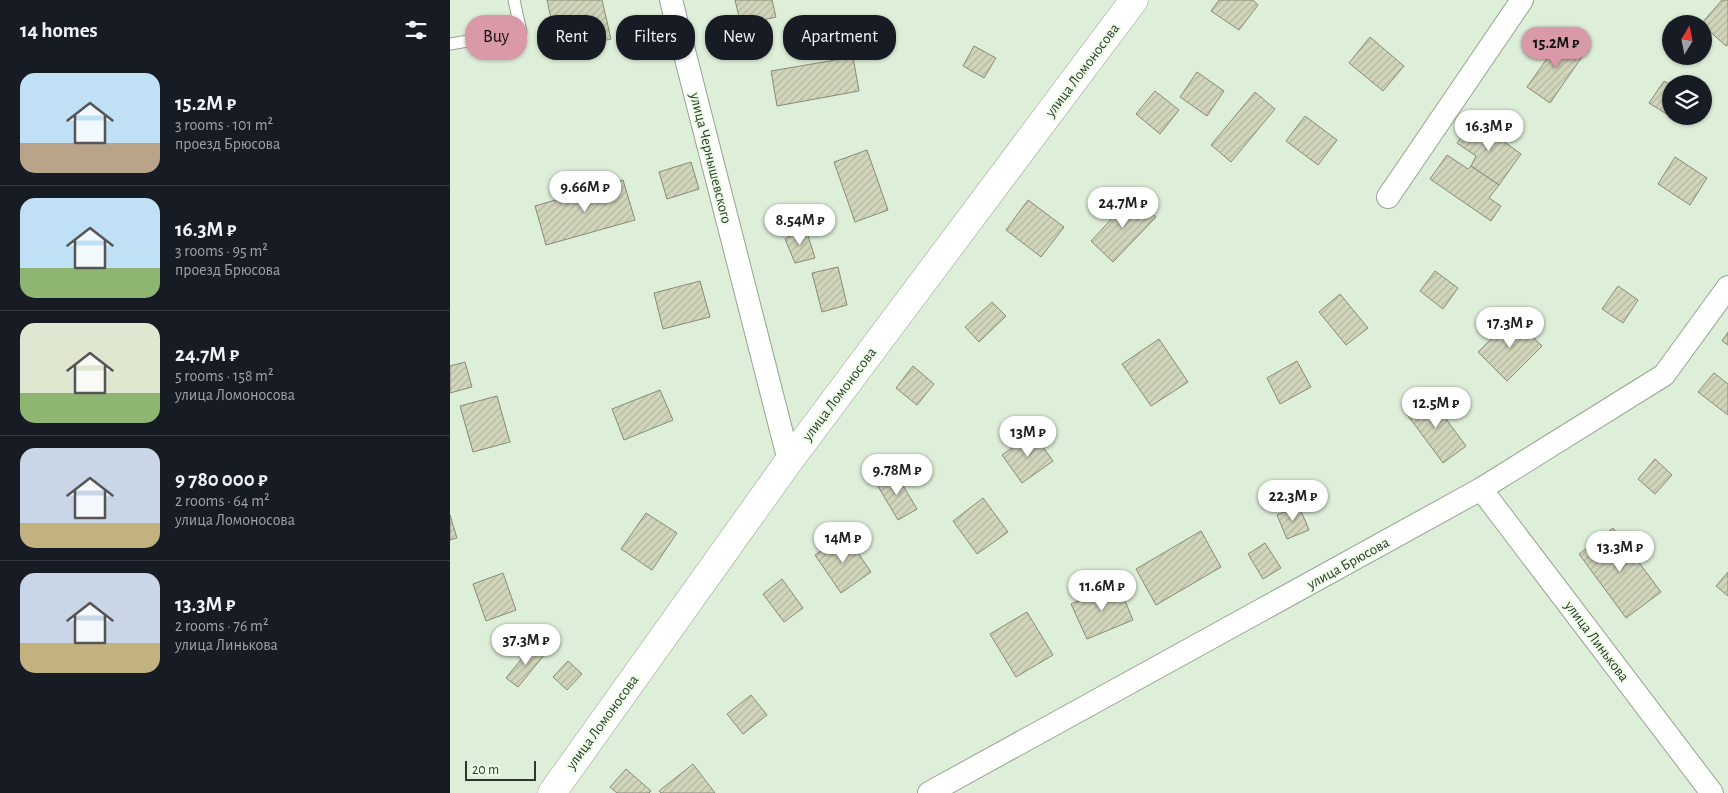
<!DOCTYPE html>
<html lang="en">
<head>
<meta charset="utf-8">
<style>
	:root { --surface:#171b24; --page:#20242c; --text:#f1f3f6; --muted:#9ea1a6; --line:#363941; --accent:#d999a7 }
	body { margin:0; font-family:"Alegreya Sans",sans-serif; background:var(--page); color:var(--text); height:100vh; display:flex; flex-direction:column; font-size:19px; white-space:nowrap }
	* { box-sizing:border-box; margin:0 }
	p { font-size:16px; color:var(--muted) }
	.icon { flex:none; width:28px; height:28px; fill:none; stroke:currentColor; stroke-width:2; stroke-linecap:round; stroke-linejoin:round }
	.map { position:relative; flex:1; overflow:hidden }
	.drawer { display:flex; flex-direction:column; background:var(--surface); width:450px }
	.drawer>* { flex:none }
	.top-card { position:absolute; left:15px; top:15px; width:475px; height:45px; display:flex; gap:10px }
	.needle { width:32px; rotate:10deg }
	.fabs { position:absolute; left:1212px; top:15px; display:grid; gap:10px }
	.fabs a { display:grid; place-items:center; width:50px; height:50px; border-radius:50%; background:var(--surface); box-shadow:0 1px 4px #0004; font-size:25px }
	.scale { position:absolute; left:15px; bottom:12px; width:71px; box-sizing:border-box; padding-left:5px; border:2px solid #30372e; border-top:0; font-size:14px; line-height:18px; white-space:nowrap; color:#30372e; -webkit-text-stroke:4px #ecfde6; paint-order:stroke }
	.price { position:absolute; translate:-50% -42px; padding:0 11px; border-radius:18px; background:#fff; color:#222; font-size:16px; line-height:32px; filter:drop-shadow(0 1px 2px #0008) }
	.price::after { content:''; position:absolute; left:50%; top:30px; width:15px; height:11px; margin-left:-8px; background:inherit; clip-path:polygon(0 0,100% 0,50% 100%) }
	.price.on { background:var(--accent); color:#111 }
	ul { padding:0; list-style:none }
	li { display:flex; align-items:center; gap:15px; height:125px; padding:0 20px }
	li+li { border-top:1px solid var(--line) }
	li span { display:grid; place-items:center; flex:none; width:140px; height:100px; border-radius:15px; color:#555 }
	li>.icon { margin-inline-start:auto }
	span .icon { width:60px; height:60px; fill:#fffc; stroke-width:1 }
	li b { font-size:21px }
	h2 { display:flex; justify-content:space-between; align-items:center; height:60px; padding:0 20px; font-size:21px }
	.tag { padding:0 18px; border-radius:20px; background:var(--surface); box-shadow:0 1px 4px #0004; font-size:18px; line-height:45px }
	.tag.on { background:var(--accent); color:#111 }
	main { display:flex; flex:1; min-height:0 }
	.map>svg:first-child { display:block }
	.building { fill:url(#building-hatch); stroke:#888b74 }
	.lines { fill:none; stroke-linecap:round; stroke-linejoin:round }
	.service-casing { stroke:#95a48f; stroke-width:13 }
	.minor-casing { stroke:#95a48f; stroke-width:24 }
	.tertiary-casing { stroke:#95a48f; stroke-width:29 }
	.service { stroke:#fff; stroke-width:11 }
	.minor { stroke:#fff; stroke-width:22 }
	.tertiary { stroke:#fff; stroke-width:28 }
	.labels { text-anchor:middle; stroke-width:4; stroke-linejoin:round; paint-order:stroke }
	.street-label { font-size:15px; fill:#30372e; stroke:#ecfde6 }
</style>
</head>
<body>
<main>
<section class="drawer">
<h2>14 homes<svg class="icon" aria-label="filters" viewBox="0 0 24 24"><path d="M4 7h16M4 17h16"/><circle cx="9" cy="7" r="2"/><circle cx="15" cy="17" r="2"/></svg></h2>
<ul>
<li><span style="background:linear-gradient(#bfe0f5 70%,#b9a48a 0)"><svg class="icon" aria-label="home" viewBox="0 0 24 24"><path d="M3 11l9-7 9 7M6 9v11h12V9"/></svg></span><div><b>15.2M ₽</b><p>3 rooms · 101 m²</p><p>проезд Брюсова</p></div></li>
<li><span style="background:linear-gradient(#bfe0f5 70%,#8fb573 0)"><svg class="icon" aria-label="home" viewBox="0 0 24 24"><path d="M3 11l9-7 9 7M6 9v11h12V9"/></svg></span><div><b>16.3M ₽</b><p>3 rooms · 95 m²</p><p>проезд Брюсова</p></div></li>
<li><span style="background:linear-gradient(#dfe7d0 70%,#8fb573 0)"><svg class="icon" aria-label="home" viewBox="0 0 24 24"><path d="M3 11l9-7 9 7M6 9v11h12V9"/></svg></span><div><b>24.7M ₽</b><p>5 rooms · 158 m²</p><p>улица Ломоносова</p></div></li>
<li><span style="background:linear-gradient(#c9d6e8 75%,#c2b280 0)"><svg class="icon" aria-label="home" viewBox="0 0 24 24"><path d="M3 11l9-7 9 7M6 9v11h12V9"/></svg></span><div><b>9 780 000 ₽</b><p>2 rooms · 64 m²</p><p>улица Ломоносова</p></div></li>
<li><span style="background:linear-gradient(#c9d6e8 70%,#c2b280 0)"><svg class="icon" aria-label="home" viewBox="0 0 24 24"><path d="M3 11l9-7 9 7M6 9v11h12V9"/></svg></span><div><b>13.3M ₽</b><p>2 rooms · 76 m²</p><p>улица Линькова</p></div></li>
</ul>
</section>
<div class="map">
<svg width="1278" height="793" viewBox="0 0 1278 793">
	<defs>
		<pattern id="building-hatch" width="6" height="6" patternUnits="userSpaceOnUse" patternTransform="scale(1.25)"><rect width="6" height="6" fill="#d1d5bb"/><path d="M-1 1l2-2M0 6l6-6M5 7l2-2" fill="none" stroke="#b4b7a1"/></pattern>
	</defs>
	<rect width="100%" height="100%" fill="#deefd9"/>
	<g class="building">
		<polygon points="97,0 152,0 161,39 108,51"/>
		<polygon points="285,0 322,0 326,17 291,25"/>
		<polygon points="769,0 803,0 808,5 789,30 761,11"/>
		<polygon points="1272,0 1278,0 1278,45 1276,46 1254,26 1254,24 1251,24"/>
		<polygon points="1113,36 1136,51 1100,103 1077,87"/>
		<polygon points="920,37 954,66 933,91 899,63"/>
		<polygon points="524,46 546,58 534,78 513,66"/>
		<polygon points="403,57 409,91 327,106 321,71"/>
		<polygon points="747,72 774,91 757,116 730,97"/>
		<polygon points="1214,81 1221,85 1221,116 1228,116 1226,120 1199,103"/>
		<polygon points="705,91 729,110 710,134 686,114"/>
		<polygon points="805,92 825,109 781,162 761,145"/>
		<polygon points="855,116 887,140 868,165 836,141"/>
		<polygon points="1024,120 1071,154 1049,185 1021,166 1026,156 1007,143"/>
		<polygon points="417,150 438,210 405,222 384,162"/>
		<polygon points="997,155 1018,169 1021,166 1049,185 1039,198 1051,206 1041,221 980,179"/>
		<polygon points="1225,157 1257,178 1240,205 1208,184"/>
		<polygon points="241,162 249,189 217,199 209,172"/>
		<polygon points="173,180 185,220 96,245 85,206"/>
		<polygon points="683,196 706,217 663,262 641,241"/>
		<polygon points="578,200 614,227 591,257 556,230"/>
		<polygon points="355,226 365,258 345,263 335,239"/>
		<polygon points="388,267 397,305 372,312 362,273"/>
		<polygon points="985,271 1008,288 993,309 970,291"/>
		<polygon points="250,281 260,317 213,329 204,293"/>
		<polygon points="1168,286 1188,300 1173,323 1152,309"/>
		<polygon points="890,294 918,328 896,345 869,312"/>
		<polygon points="542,302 556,316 529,342 515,327"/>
		<polygon points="1063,318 1092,346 1057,381 1028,352"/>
		<polygon points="1278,332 1278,345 1272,341"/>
		<polygon points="709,339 738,382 701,406 672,364"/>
		<polygon points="847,361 861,387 830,404 817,378"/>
		<polygon points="15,362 22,387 0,393 0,366"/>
		<polygon points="463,366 484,384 467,405 446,388"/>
		<polygon points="1264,373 1278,384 1278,415 1248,392"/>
		<polygon points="210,390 223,420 174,440 162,409"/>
		<polygon points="47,396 60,442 23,452 10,406"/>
		<polygon points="979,396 1016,446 993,463 956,413"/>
		<polygon points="583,433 603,461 572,483 552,455"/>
		<polygon points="1205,459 1222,475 1205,494 1188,479"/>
		<polygon points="445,472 467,509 448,520 426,483"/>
		<polygon points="533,498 558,532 527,554 503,521"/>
		<polygon points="849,506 859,530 837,539 827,515"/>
		<polygon points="196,513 227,533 202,570 171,549"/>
		<polygon points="0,515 7,538 0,540"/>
		<polygon points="1163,528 1211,592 1176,618 1129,554"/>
		<polygon points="751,531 771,567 706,605 686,569"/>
		<polygon points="395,534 421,572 391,593 365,555"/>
		<polygon points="815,543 831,568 813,579 798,554"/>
		<polygon points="1278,572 1278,596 1266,586"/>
		<polygon points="53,573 66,610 36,621 23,584"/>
		<polygon points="332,579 353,608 334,622 313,594"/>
		<polygon points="668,584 683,620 637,639 621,604"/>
		<polygon points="577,612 603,655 566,677 540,634"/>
		<polygon points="83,645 95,654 68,687 56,678"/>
		<polygon points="118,661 132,674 117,690 103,677"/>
		<polygon points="301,695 317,715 293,734 277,714"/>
		<polygon points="243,764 265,793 211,793 209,791"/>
		<polygon points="176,769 201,791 199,793 167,793 160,787"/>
	</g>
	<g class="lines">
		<defs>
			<polyline id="service" points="0,44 71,32 64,0"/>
			<g id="minor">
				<polyline points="221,0 339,461"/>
				<polyline points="938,197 1072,0"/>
				<polyline points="1031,489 1262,793"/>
				<polyline points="479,793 1031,489 1214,375 1278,287"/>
			</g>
			<polyline id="tertiary" points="102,793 339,461 684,0"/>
		</defs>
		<use href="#service" class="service-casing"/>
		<use href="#minor" class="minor-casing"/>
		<use href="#tertiary" class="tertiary-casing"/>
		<use href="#service" class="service"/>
		<use href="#minor" class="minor"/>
		<use href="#tertiary" class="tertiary"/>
	</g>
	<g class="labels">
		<g class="street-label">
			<text transform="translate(632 70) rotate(-53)" y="5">улица Ломоносова</text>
			<text transform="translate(261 158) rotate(76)" y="5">улица Чернышевского</text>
			<text transform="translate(389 394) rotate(-53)" y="5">улица Ломоносова</text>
			<text transform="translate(898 563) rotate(-29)" y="5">улица Брюсова</text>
			<text transform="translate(1147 641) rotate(53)" y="5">улица Линькова</text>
			<text transform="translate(152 722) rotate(-54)" y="5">улица Ломоносова</text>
		</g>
	</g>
</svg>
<div class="fabs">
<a><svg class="needle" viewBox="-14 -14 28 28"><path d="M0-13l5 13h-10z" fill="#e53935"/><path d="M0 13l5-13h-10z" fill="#9ea1a6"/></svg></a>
<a><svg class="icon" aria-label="layers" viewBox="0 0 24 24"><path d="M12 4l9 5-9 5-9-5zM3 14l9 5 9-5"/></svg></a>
</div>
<div class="scale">20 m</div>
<b class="price on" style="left:1106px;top:69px">15.2M ₽</b>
<b class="price" style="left:1039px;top:152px">16.3M ₽</b>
<b class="price" style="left:135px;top:213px">9.66M ₽</b>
<b class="price" style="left:673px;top:229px">24.7M ₽</b>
<b class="price" style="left:350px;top:246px">8.54M ₽</b>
<b class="price" style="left:1060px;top:349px">17.3M ₽</b>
<b class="price" style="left:986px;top:429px">12.5M ₽</b>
<b class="price" style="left:578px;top:458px">13M ₽</b>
<b class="price" style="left:447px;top:496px">9.78M ₽</b>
<b class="price" style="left:843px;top:522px">22.3M ₽</b>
<b class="price" style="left:393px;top:564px">14M ₽</b>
<b class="price" style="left:1170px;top:573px">13.3M ₽</b>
<b class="price" style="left:652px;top:612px">11.6M ₽</b>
<b class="price" style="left:76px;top:666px">37.3M ₽</b>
<div class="top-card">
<a class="tag on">Buy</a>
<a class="tag">Rent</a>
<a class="tag">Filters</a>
<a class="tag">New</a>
<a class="tag">Apartment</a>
</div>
</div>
</main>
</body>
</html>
